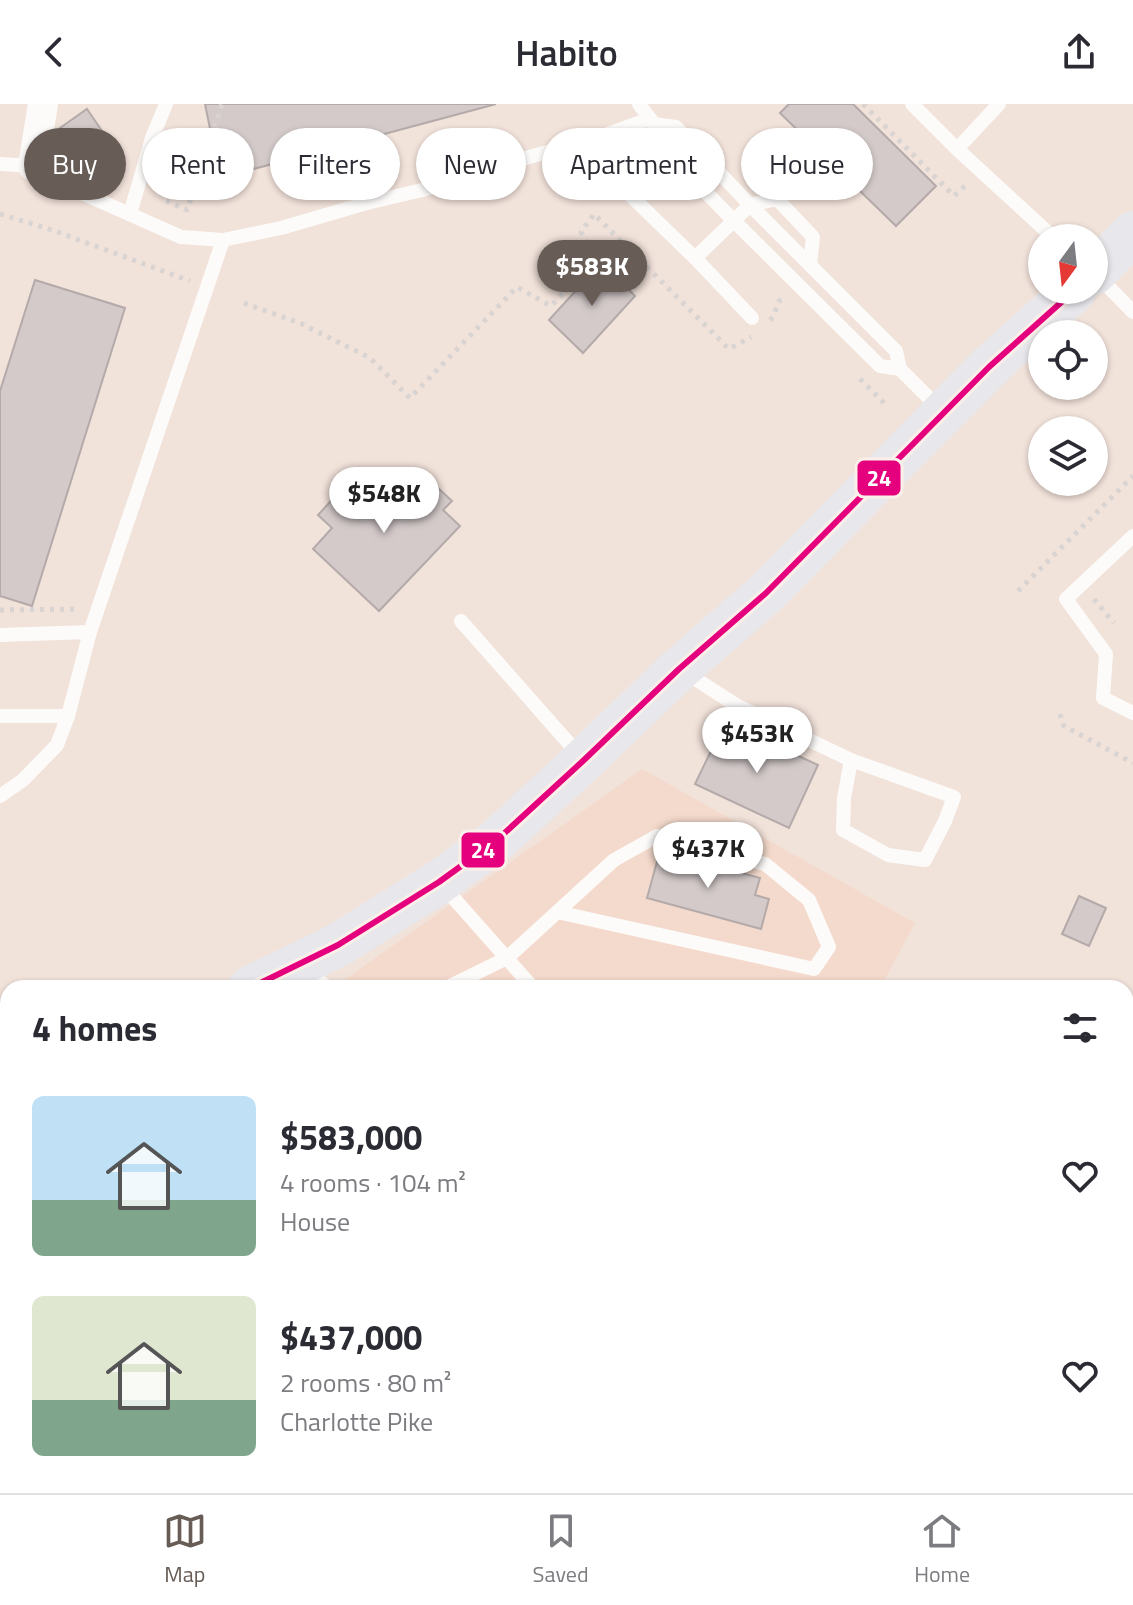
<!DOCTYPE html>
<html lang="en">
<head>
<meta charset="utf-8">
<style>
	:root { --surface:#fff; --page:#f7f7f7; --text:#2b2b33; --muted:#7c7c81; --line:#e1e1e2; --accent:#685c56 }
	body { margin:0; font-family:"Titillium Web",sans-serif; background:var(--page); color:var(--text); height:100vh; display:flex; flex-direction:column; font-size:30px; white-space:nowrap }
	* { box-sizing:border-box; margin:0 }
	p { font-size:26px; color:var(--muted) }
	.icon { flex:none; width:44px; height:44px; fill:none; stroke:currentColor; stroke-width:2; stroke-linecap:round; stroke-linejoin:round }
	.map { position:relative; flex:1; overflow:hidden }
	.drawer { position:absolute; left:0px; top:876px; width:1134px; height:514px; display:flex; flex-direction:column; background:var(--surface); border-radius:24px 24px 0 0; box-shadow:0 2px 6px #0004 }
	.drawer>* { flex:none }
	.hud { position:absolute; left:24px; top:24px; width:1086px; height:72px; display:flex; gap:16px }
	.needle { width:52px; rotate:195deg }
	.buttons { position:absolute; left:1028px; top:120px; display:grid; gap:16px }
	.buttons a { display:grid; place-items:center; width:80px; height:80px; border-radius:50%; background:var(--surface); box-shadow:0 2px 6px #0004; font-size:40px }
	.price { position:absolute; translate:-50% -68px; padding:0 18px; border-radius:28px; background:#fff; color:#222; font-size:26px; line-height:52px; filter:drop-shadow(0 2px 4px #0008) }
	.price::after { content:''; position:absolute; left:50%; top:48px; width:24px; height:18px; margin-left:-12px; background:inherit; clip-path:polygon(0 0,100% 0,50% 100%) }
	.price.selected { background:var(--accent); color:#fff }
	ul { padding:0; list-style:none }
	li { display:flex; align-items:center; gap:24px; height:200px; padding:0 32px }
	li span { display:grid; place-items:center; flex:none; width:224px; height:160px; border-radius:12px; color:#555 }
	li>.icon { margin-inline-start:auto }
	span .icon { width:96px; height:96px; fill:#fffc; stroke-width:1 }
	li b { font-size:34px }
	h2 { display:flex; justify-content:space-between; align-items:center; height:96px; padding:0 32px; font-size:34px }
	.tag { padding:0 28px; border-radius:36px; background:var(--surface); box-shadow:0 2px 6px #0004; font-size:28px; line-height:72px }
	.tag.selected { background:var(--accent); color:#fff }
	header { display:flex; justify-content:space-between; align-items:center; height:104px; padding:0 32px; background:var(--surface); font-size:36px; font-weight:600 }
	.tab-bar { display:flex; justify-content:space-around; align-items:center; height:112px; border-top:2px solid var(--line); background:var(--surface); font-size:22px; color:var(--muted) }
	.tab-bar a { display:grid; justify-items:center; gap:4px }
	.tab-bar .selected { color:var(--accent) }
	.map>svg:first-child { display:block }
	.built { fill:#f4dacc }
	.building { fill:#d4caca; stroke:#b4aaaa; stroke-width:2 }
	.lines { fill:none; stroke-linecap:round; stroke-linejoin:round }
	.path { stroke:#d9d4d2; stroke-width:5; stroke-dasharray:4 6; stroke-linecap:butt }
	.lane { stroke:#fdfbf9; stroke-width:14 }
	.street { stroke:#fdfbf9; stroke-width:30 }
	.secondary { stroke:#fdfbf9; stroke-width:42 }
	.primary { stroke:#e8e8ec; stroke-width:44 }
	.bus-1-casing { stroke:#fbefe9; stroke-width:12 }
	.bus-1 { stroke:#e5007d; stroke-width:6 }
	.line-badge { stroke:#fbefe9; stroke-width:3 }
	.badge-label { font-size:22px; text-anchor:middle; font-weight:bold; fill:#fff }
</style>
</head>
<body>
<header><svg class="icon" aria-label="back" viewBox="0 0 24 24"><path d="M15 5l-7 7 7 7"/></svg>Habito<svg class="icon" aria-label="share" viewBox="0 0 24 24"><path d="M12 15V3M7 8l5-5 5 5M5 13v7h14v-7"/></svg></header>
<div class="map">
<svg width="1133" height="1389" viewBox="0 0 1133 1389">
	<rect width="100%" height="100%" fill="#f1e2da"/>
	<g class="built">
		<polygon points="642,665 915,819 880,884 333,884"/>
		<polygon points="8,1305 8,1382 287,1382 282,1389 0,1389 0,1313"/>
	</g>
	<g class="building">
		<polygon points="205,0 496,0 220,74"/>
		<polygon points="789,0 853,0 936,82 896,122 780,9"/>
		<polygon points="87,5 113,43 86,62 60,24"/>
		<polygon points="602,158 635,192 583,249 549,216"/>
		<polygon points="35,176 125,204 32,502 0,492 0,287"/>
		<polygon points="424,371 452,397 443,406 460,422 379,507 313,445 332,424 318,411 353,373 369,388 384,372 405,391"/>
		<polygon points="725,618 818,661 789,724 695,680"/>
		<polygon points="660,747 760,774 755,791 769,795 761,825 647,794"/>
		<polygon points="1079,792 1106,804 1089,842 1062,830"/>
		<polygon points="1126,1152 1133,1157 1133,1234 1126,1229"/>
		<polygon points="104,1382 202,1382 198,1389 101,1389"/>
	</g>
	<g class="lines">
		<g class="path">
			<polyline points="863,0 954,92 968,79"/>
			<polyline points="166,97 187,106 222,0"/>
			<polyline points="0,110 52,126 190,177"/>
			<polyline points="244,199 302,220 370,254 410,294 517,183 551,202 596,155 581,128 594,110 729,245 751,233"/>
			<polyline points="770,216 773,213 779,197 783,196 786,199"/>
			<polyline points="860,275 884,299"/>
			<polyline points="1018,487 1133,372"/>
			<polyline points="1094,495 1114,519"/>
			<polyline points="0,506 79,505"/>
			<polyline points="1060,610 1064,622 1133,659"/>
			<polyline points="519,1382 536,1389"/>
		</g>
		<g class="lane">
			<polyline points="639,0 654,20 657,38 734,117 880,262 900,265"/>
			<polyline points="912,0 957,45 1054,134"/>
			<polyline points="654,20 676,23 750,101 896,247 900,265 940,305"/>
			<polyline points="957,45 999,0"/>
			<polyline points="0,60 33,62 73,85 181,133 223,136 281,124 367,99 422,86 511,58 591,36 649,15"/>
			<polyline points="631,92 695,154 750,101 777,95 813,133 810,161"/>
			<polyline points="130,110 152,34 166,0"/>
			<polyline points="695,154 752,214"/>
			<polyline points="1097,171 1133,208"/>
			<polyline points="1133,432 1066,495 1106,550 1103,594 1133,609"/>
			<polyline points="461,517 581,653"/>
			<polyline points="0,531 90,528"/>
			<polyline points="683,567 736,601 851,656 954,693 945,717 925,756 888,751 843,726 844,694 851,656"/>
			<polyline points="0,612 68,612"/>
			<polyline points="0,692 23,676 57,641 68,612 90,528 223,136"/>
			<polyline points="443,782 533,884"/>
			<polyline points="303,866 329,884"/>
			<polyline points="446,884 507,854 614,756 657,732 765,760 809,796 829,843 814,865 557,808"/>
			<path d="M0 1166C5 1184 6 1209 0 1227"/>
			<polyline points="0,1265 8,1255"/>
			<polyline points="42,1389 46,1382"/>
			<polyline points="267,1389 272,1382"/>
			<polyline points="601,1389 603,1382"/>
			<polyline points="638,1389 640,1382"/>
		</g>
		<polyline class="street" points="33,62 43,0"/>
		<polyline class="secondary" points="1126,1327 1133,1333"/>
		<g class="primary">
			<polyline points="1094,169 1133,129"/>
			<polyline points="250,884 338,841 439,778 497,736 584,656 679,565 766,489 989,263 1075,186"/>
			<polyline points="0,997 8,995"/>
		</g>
		<defs>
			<polyline id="bus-1" points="250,884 338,841 439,778 497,736 584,656 679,565 766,489 989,263 1075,186"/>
		</defs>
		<use href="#bus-1" class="bus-1-casing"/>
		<use href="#bus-1" class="bus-1"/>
	</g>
	<g class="line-badge">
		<rect x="856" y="355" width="46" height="38" rx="8" fill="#e5007d"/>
		<rect x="460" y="727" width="46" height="38" rx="8" fill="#e5007d"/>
	</g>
	<g class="badge-label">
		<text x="879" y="382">24</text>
		<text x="483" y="754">24</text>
	</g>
</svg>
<div class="buttons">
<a><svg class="needle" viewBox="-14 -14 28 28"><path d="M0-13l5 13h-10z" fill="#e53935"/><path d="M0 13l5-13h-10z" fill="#7c7c81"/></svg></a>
<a><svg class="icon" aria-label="locate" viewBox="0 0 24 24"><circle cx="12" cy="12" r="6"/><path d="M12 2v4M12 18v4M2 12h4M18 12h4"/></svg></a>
<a><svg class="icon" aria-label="layers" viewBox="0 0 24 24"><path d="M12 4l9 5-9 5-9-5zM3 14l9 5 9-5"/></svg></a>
</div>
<b class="price selected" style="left:592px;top:204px">$583K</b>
<b class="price" style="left:384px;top:431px">$548K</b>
<b class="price" style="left:757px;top:671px">$453K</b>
<b class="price" style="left:708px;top:786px">$437K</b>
<div class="hud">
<a class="tag selected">Buy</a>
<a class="tag">Rent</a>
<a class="tag">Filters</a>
<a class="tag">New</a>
<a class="tag">Apartment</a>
<a class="tag">House</a>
</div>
<section class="drawer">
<h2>4 homes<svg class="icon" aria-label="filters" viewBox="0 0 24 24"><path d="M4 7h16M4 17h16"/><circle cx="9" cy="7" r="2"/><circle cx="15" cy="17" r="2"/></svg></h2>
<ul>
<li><span style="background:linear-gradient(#bfe0f5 65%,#7fa58c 0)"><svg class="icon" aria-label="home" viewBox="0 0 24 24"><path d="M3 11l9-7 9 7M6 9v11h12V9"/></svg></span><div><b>$583,000</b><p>4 rooms · 104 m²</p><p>House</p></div><svg class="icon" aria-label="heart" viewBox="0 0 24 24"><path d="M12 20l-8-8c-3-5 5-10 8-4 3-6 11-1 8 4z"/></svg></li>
<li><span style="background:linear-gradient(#dfe7d0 65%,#7fa58c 0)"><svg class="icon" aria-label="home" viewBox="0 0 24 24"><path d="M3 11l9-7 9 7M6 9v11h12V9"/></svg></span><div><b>$437,000</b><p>2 rooms · 80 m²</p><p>Charlotte Pike</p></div><svg class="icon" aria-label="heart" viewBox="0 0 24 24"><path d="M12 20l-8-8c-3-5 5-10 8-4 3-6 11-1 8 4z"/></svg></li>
</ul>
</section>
</div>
<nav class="tab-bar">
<a class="selected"><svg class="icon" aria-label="map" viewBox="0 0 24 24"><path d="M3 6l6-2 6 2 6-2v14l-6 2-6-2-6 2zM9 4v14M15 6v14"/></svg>Map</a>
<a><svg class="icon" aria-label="saved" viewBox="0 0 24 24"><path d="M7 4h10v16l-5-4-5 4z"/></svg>Saved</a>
<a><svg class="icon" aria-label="home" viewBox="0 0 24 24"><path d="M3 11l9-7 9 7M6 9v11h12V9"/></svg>Home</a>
</nav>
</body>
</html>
